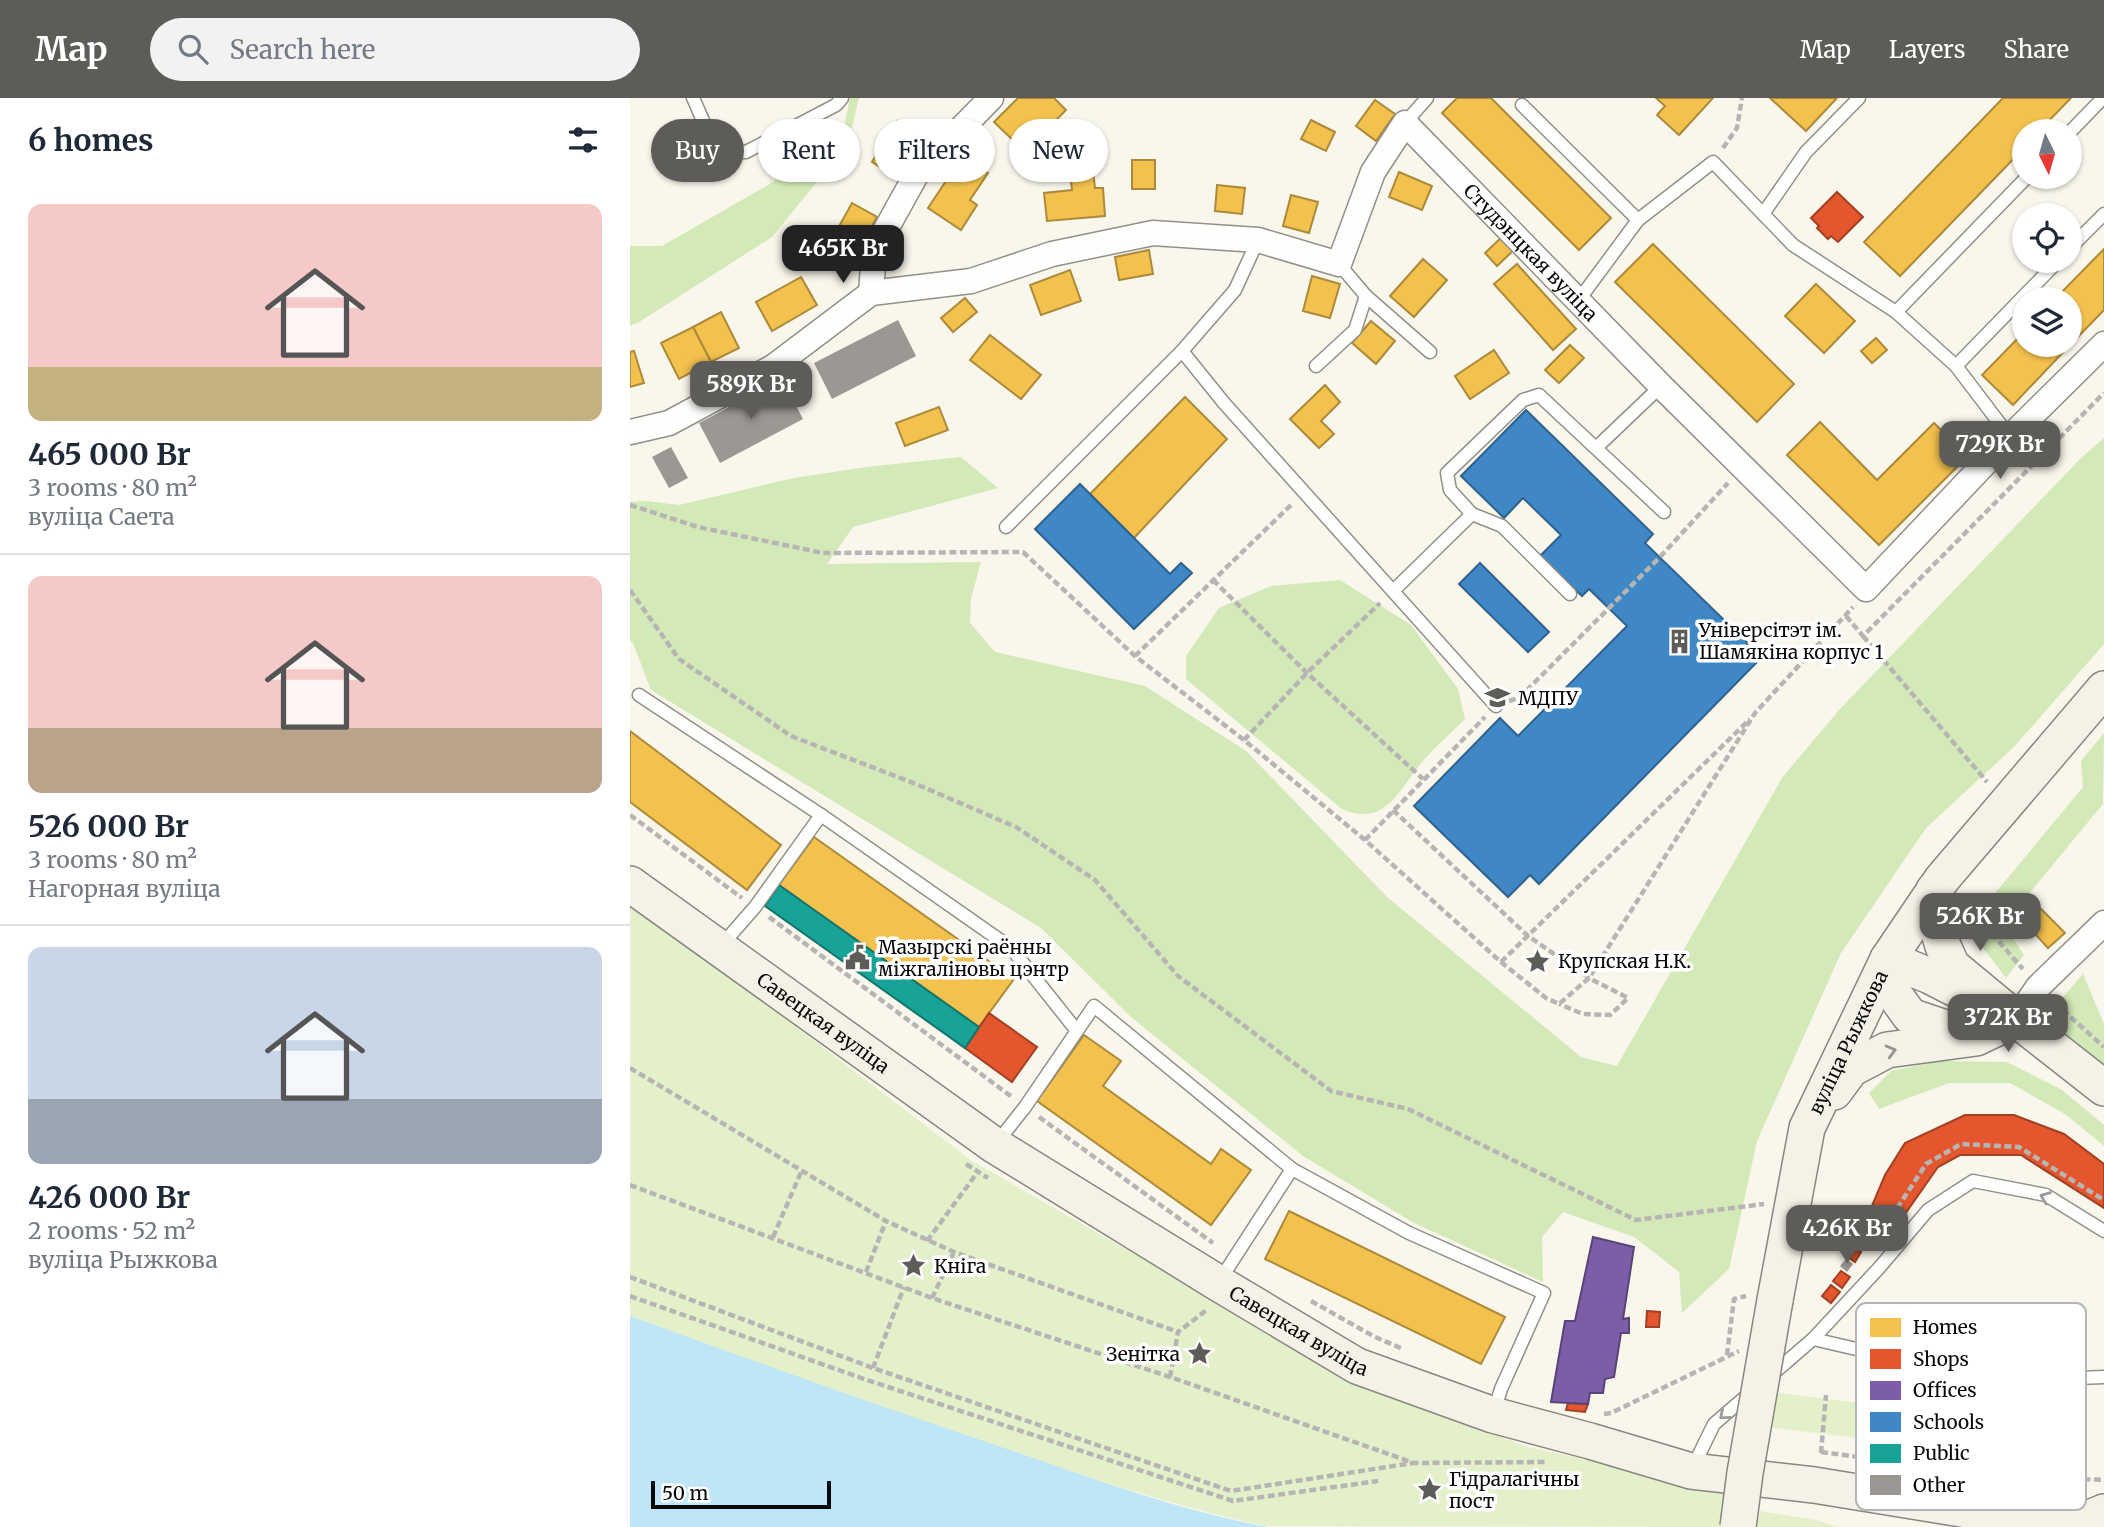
<!DOCTYPE html>
<html lang="en">
<head>
<meta charset="utf-8">
<style>
	:root { --surface:#fff; --page:#f2f2f3; --text:#1f2937; --muted:#747a83; --line:#e0e1e3; --accent:#5d5c58 }
	body { margin:0; font-family:Merriweather,serif; background:var(--page); color:var(--text); height:100vh; display:flex; flex-direction:column; font-size:26px; white-space:nowrap }
	* { box-sizing:border-box; margin:0 }
	p { font-size:23px; color:var(--muted) }
	.icon { flex:none; width:38px; height:38px; fill:none; stroke:currentColor; stroke-width:2; stroke-linecap:round; stroke-linejoin:round }
	.map { position:relative; flex:1; overflow:hidden }
	.details { display:flex; flex-direction:column; background:var(--surface); width:630px }
	.details>* { flex:none }
	.hud { position:absolute; left:21px; top:21px; width:665px; height:63px; display:flex; gap:14px }
	.needle { width:46px; rotate:175deg }
	.controls { position:absolute; left:1382px; top:21px; display:grid; gap:14px }
	.controls a { display:grid; place-items:center; width:70px; height:70px; border-radius:50%; background:var(--surface); box-shadow:0 2px 5px #0004; font-size:35px }
	.scale { position:absolute; left:21px; bottom:18px; width:180px; box-sizing:border-box; padding-left:7px; border:4px solid #090909; border-top:0; font-size:19px; line-height:24px; white-space:nowrap; color:#090909; -webkit-text-stroke:5px #fff; paint-order:stroke }
	.price { position:absolute; translate:-50% -60px; padding:0 16px; border-radius:14px; background:var(--accent); color:#fff; font-size:23px; line-height:46px; filter:drop-shadow(0 2px 4px #0008) }
	.price::after { content:''; position:absolute; left:50%; top:42px; width:21px; height:16px; margin-left:-10px; background:inherit; clip-path:polygon(0 0,100% 0,50% 100%) }
	.price.current { background:#222; color:#fff }
	ul { padding:0; list-style:none }
	li { display:grid; align-content:center; gap:14px; height:371px; padding:0 28px }
	li+li { border-top:2px solid var(--line) }
	li span { display:grid; place-items:center; height:217px; border-radius:14px; color:#555 }
	li>.icon { margin-inline-start:auto }
	span .icon { width:126px; height:126px; fill:#fffc; stroke-width:1 }
	li b { font-size:30px }
	h2 { display:flex; justify-content:space-between; align-items:center; height:84px; padding:0 28px; font-size:30px }
	.pill { padding:0 24px; border-radius:32px; background:var(--surface); box-shadow:0 2px 5px #0004; font-size:24px; line-height:63px }
	.pill.current { background:var(--accent); color:#fff }
	header { display:flex; align-items:center; gap:42px; box-sizing:border-box; height:98px; padding:0 35px; background:var(--accent); color:#fff }
	header strong { font-size:33px }
	nav { display:flex; gap:38px; margin-inline-start:auto; font-size:24px }
	.search { width:490px; height:63px; background:var(--page); display:flex; align-items:center; gap:18px; box-sizing:border-box; padding:0 24px; border-radius:38px; color:var(--muted); font-size:26px }
	main { display:flex; flex:1; min-height:0 }
	.map>svg:first-child { display:block }
	.green { fill:#e3f0c9 }
	.forest { fill:#d3e9b7 }
	.water { fill:#bee6f7 }
	.homes { fill:#f2c14e; stroke:#ac8a39; stroke-width:2 }
	.shops { fill:#e4572e; stroke:#a24023; stroke-width:2 }
	.offices { fill:#7b5ea7; stroke:#594478; stroke-width:2 }
	.schools { fill:#3f88c5; stroke:#2f628d; stroke-width:2 }
	.public { fill:#17a398; stroke:#13756d; stroke-width:2 }
	.building { fill:#9b9893 }
	.lines { fill:none; stroke-linecap:round; stroke-linejoin:round }
	.lane-casing { stroke:#91908b; stroke-width:15 }
	.street-casing { stroke:#91908b; stroke-width:27 }
	.secondary-casing { stroke:#888682; stroke-width:38 }
	.path { stroke:#b6b5b4; stroke-width:4.5; stroke-dasharray:7 3.5; stroke-linecap:butt }
	.lane { stroke:#fefefc; stroke-width:12 }
	.street { stroke:#fefefc; stroke-width:24 }
	.secondary { stroke:#f4f2e6; stroke-width:35 }
	.secondary-bridge-casing { stroke:#888682; stroke-width:38; stroke-linecap:butt }
	.secondary-bridge { stroke:#f4f2e6; stroke-width:35 }
	.oneway { stroke:#96958e }
	.oneway2 { stroke:#9c9c9b }
	.labels { text-anchor:middle; stroke-width:7; stroke-linejoin:round; paint-order:stroke }
	.street-label { font-size:19px; fill:#090909; stroke:#fff }
	.poi-label { font-size:19px; fill:#090909; stroke:#fff; text-anchor:start }
	.key { fill:#fff; stroke:#b5b5b5; stroke-width:2 }
	.key-label { font-size:19px; fill:#090909 }
</style>
</head>
<body>
<header>
<strong>Map</strong>
<div class="search"><svg class="icon" aria-label="search" viewBox="0 0 24 24"><circle cx="10" cy="10" r="6"/><path d="M15 15l6 6"/></svg>Search here</div>
<nav><a>Map</a><a>Layers</a><a>Share</a></nav>
</header>
<main>
<section class="details">
<h2>6 homes<svg class="icon" aria-label="filters" viewBox="0 0 24 24"><path d="M4 7h16M4 17h16"/><circle cx="9" cy="7" r="2"/><circle cx="15" cy="17" r="2"/></svg></h2>
<ul>
<li><span style="background:linear-gradient(#f6c9c9 75%,#c2b280 0)"><svg class="icon" aria-label="home" viewBox="0 0 24 24"><path d="M3 11l9-7 9 7M6 9v11h12V9"/></svg></span><div><b>465 000 Br</b><p>3 rooms · 80 m²</p><p>вуліца Саета</p></div></li>
<li><span style="background:linear-gradient(#f6c9c9 70%,#b9a48a 0)"><svg class="icon" aria-label="home" viewBox="0 0 24 24"><path d="M3 11l9-7 9 7M6 9v11h12V9"/></svg></span><div><b>526 000 Br</b><p>3 rooms · 80 m²</p><p>Нагорная вуліца</p></div></li>
<li><span style="background:linear-gradient(#c9d6e8 70%,#9aa5b1 0)"><svg class="icon" aria-label="home" viewBox="0 0 24 24"><path d="M3 11l9-7 9 7M6 9v11h12V9"/></svg></span><div><b>426 000 Br</b><p>2 rooms · 52 m²</p><p>вуліца Рыжкова</p></div></li>
</ul>
</section>
<div class="map">
<svg width="1474" height="1429" viewBox="0 0 1474 1429">
	<rect width="100%" height="100%" fill="#f9f6ec"/>
	<g class="green">
		<path d="M0 802 342 1063 735 1288 897 1349 1095 1391 1091 1429 635 1428C540 1407 448 1376 355 1344 236 1304 118 1262 0 1218Z"/>
		<polygon points="1142,1294 1323,1317 1331,1329 1331,1344 1317,1351 1138,1329"/>
		<polygon points="1130,1413 1186,1422 1208,1429 1127,1429"/>
	</g>
	<g class="forest">
		<polygon points="220,0 229,0 218,46 142,139 9,224 0,228 0,148 32,148 138,87 213,34"/>
		<polygon points="1474,340 1474,546 1384,649 1296,730 1211,855 1127,1043 1099,1171 1052,1215 1049,1174 1004,1139 933,1114 912,1139 913,1184 784,1125 673,1058 501,919 411,830 21,592 3,545 0,543 0,404 16,403 49,407 164,380 236,369 331,359 368,390 223,429 197,466 351,464 341,500 340,525 365,554 515,588 616,653 757,799 951,959 987,968 1152,680 1209,612 1451,360"/>
		<path d="M710 482 781 527 828 591 835 621C821 635 805 649 792 664 769 692 755 730 712 711L556 581V558L589 510 641 488Z"/>
		<polygon points="1474,635 1473,706 1374,826 1394,857 1376,880 1337,829 1453,689 1451,663"/>
		<polygon points="1453,876 1474,926 1474,970 1414,921"/>
		<polygon points="1309,963 1377,964 1432,992 1474,1027 1474,1048 1435,1016 1380,985 1319,985 1249,1011 1239,995 1261,973"/>
	</g>
	<path class="water" d="M0 1218C126 1264 252 1309 380 1352 464 1381 550 1413 638 1429H0Z"/>
	<g class="homes">
		<polygon points="388,0 424,0 436,12 395,54 364,24"/>
		<polygon points="827,0 861,0 981,120 949,152 812,15"/>
		<polygon points="1026,0 1083,0 1049,37 1027,17 1035,8"/>
		<polygon points="1140,0 1207,0 1176,33"/>
		<polygon points="1373,0 1441,0 1409,33 1395,33 1395,49 1270,178 1234,144"/>
		<polygon points="745,2 765,16 746,43 726,28"/>
		<polygon points="681,22 705,34 696,53 671,41"/>
		<polygon points="267,23 291,38 266,79 242,64"/>
		<polygon points="332,59 358,75 340,102 347,107 331,132 298,110"/>
		<rect x="502" y="62" width="23" height="29"/>
		<polygon points="463,73 465,90 473,90 475,118 417,123 414,95 442,92 440,75"/>
		<polygon points="769,74 802,88 792,112 759,99"/>
		<polygon points="587,87 615,90 612,116 585,113"/>
		<polygon points="661,97 688,104 679,135 653,128"/>
		<polygon points="222,105 247,119 223,162 198,148"/>
		<polygon points="874,137 886,150 867,168 855,155"/>
		<polygon points="1023,146 1164,286 1127,324 985,184"/>
		<polygon points="1474,151 1474,212 1440,247 1440,201 1425,201"/>
		<polygon points="519,152 523,176 489,182 485,159"/>
		<polygon points="793,161 817,182 784,219 760,198"/>
		<polygon points="887,166 946,231 923,252 864,186"/>
		<polygon points="440,172 451,203 411,217 400,187"/>
		<polygon points="682,178 710,186 700,220 673,213"/>
		<polygon points="171,179 187,207 142,233 126,204"/>
		<polygon points="1186,186 1225,223 1194,255 1155,218"/>
		<polygon points="335,200 347,214 323,234 311,220"/>
		<polygon points="91,214 109,250 81,264 63,229"/>
		<polygon points="741,223 765,243 746,266 722,245"/>
		<polygon points="63,229 81,264 49,281 31,245"/>
		<polygon points="1395,233 1395,247 1440,247 1383,307 1352,277"/>
		<polygon points="360,237 411,277 391,301 340,262"/>
		<polygon points="1246,240 1257,252 1242,265 1231,253"/>
		<polygon points="940,247 954,260 929,285 915,272"/>
		<polygon points="864,252 879,275 840,301 825,278"/>
		<polygon points="4,253 14,285 0,289 0,254"/>
		<polygon points="695,287 710,304 691,323 704,336 689,350 660,321"/>
		<polygon points="555,299 597,341 504,440 460,396"/>
		<polygon points="309,309 318,332 275,348 266,325"/>
		<polygon points="1190,324 1247,382 1304,325 1338,358 1249,447 1157,357"/>
		<polygon points="0,633 151,747 117,792 0,704"/>
		<polygon points="184,739 384,881 349,929 149,787"/>
		<polygon points="1409,809 1435,835 1418,850 1395,825"/>
		<polygon points="454,937 491,963 473,988 581,1066 591,1051 621,1072 581,1127 407,1003"/>
		<polygon points="659,1113 875,1219 851,1266 635,1161"/>
	</g>
	<g class="shops">
		<polygon points="1207,94 1233,119 1208,144 1201,138 1198,141 1187,130 1189,128 1181,120"/>
		<polygon points="359,915 407,949 382,984 335,950"/>
		<polygon points="1335,1017 1384,1017 1434,1036 1474,1066 1474,1110 1391,1057 1330,1057 1308,1069 1273,1119 1266,1133 1239,1115 1255,1077 1275,1045"/>
		<polygon points="1238,1124 1249,1131 1239,1146 1228,1140"/>
		<polygon points="1223,1148 1231,1154 1225,1164 1217,1158"/>
		<polygon points="1211,1173 1220,1179 1212,1190 1203,1183"/>
		<polygon points="1201,1187 1210,1194 1201,1205 1192,1198"/>
		<polygon points="1017,1213 1030,1214 1029,1229 1016,1229"/>
		<polygon points="938,1305 958,1306 955,1314 936,1312"/>
	</g>
	<polygon class="offices" points="963,1139 1004,1149 993,1221 999,1220 999,1235 991,1235 984,1279 975,1281 973,1295 960,1295 958,1306 921,1304 935,1223 945,1223"/>
	<g class="schools">
		<polygon points="896,312 1023,436 1015,445 1132,559 909,786 900,777 878,799 784,708 870,620 888,638 997,528 959,491 952,498 910,458 931,437 893,400 874,420 831,378"/>
		<polygon points="450,386 540,476 551,465 562,475 504,531 405,431"/>
		<polygon points="850,465 919,534 898,554 829,486"/>
	</g>
	<polygon class="public" points="149,787 349,929 335,950 135,808"/>
	<g class="building">
		<polygon points="268,222 286,258 202,301 184,265"/>
		<polygon points="152,281 173,321 90,365 69,325"/>
		<polygon points="41,349 58,380 39,390 22,359"/>
		<polygon points="1216,1161 1223,1166 1217,1174 1210,1168"/>
	</g>
	<g class="lines">
		<defs>
			<g id="lane">
				<path d="M63 0C77 29 80 55 116 54L206 7 212 0"/>
				<polyline points="892,7 1008,122"/>
				<polyline points="775,25 797,0"/>
				<polyline points="1440,34 1473,0"/>
				<polyline points="1133,116 1176,54 1229,0"/>
				<polyline points="1440,150 1474,116"/>
				<polyline points="709,166 736,198 800,254"/>
				<polyline points="948,203 1008,122 1083,64 1163,147 1266,214 1397,79"/>
				<polyline points="1266,214 1326,268 1380,339"/>
				<polyline points="552,253 594,305 866,608"/>
				<polyline points="686,268 725,232 736,198"/>
				<polyline points="1326,268 1428,163"/>
				<polyline points="967,349 1031,288"/>
				<polyline points="842,416 872,428 940,496"/>
				<polyline points="376,429 552,253 605,192 628,142"/>
				<polyline points="763,493 842,416 820,392 817,375 893,302 909,297 1034,414"/>
				<polyline points="9,597 191,717"/>
				<polyline points="90,849 125,809 191,717 381,850 447,933"/>
				<polyline points="365,1047 395,1009 464,908 662,1071"/>
				<polyline points="590,1182 662,1071 779,1135 914,1195 871,1291 863,1317"/>
				<polyline points="1183,1241 1335,1276 1367,1316"/>
				<polyline points="1139,1279 1183,1241 1249,1170 1298,1112 1343,1083 1416,1097 1474,1133"/>
				<polyline points="1062,1371 1084,1326 1120,1295"/>
				<polyline points="1364,1413 1367,1316 1398,1282 1474,1279"/>
			</g>
			<g id="street">
				<path id="s1" d="M241 195 341 183 422 156 523 135 628 142 709 166 743 74 775 25 1031 288 1236 491 1380 339 1474 246"/>
				<polyline points="0,334 39,325 143,269 241,195 244,153 286,77 361,0"/>
				<polyline points="1386,921 1408,889 1474,825"/>
			</g>
			<g id="secondary">
				<path id="s2" d="M0 786 364 1047 588 1185 727 1268 863 1317 960 1343 1061 1373 1184 1387 1442 1429"/>
				<polyline points="1304,792 1305,821 1313,848 1322,868 1386,921 1474,990"/>
				<polyline points="1258,861 1300,878 1341,899"/>
				<polyline points="1258,861 1259,889 1280,918 1339,938"/>
				<polyline points="1204,994 1221,971 1257,952 1346,940 1386,921"/>
				<path id="s3" d="M1145 1202 1177 1030 1258 861 1312 781 1474 591"/>
				<polyline points="1418,1425 1462,1419 1474,1414"/>
			</g>
		</defs>
		<use href="#lane" class="lane-casing"/>
		<use href="#street" class="street-casing"/>
		<use href="#secondary" class="secondary-casing"/>
		<g class="path">
			<polyline points="1093,50 1107,30 1112,0"/>
			<polyline points="0,407 68,429 193,455 393,454 505,558 614,642 735,742 871,864 916,900 929,906 959,880 1125,615 1223,509"/>
			<polyline points="583,482 677,575 793,681"/>
			<polyline points="0,492 49,561 161,638 286,686 386,729 465,782 548,878 701,993 778,1011 1006,1122 1134,1106"/>
			<polyline points="1216,518 1233,538 1474,295"/>
			<polyline points="1233,538 1357,684"/>
			<polyline points="505,558 663,405"/>
			<polyline points="879,603 889,600 1030,459 1098,385"/>
			<polyline points="614,642 677,575 750,505"/>
			<polyline points="763,712 898,838 959,880 998,900 980,917 953,916 929,906"/>
			<polyline points="0,717 112,800"/>
			<polyline points="735,742 855,619"/>
			<polyline points="1334,804 1393,871"/>
			<polyline points="139,819 382,999"/>
			<polyline points="871,864 1120,621"/>
			<polyline points="1425,905 1474,949"/>
			<polyline points="0,970 256,1123 324,1154 548,1234"/>
			<polyline points="409,1019 583,1145"/>
			<polyline points="336,1066 358,1080"/>
			<polyline points="0,1087 302,1200 540,1279 784,1365 917,1364"/>
			<polyline points="1258,1129 1266,1112 1296,1066 1331,1046 1389,1049 1474,1102"/>
			<polyline points="143,1139 172,1072"/>
			<polyline points="297,1143 347,1075"/>
			<polyline points="236,1174 256,1123"/>
			<polyline points="0,1179 243,1270 601,1393 783,1365"/>
			<polyline points="0,1198 234,1281 603,1403 748,1383"/>
			<polyline points="302,1200 324,1154"/>
			<polyline points="681,1203 745,1239 773,1251"/>
			<polyline points="1097,1257 1104,1201 1116,1198"/>
			<polyline points="243,1270 274,1189"/>
			<polyline points="540,1279 548,1234 578,1211"/>
			<polyline points="974,1316 981,1315 1109,1253"/>
			<polyline points="1191,1354 1350,1375"/>
			<polyline points="1191,1355 1196,1297"/>
			<polyline points="1380,1378 1474,1382"/>
		</g>
		<use href="#lane" class="lane"/>
		<use href="#street" class="street"/>
		<use href="#secondary" class="secondary"/>
		<defs>
			<polyline id="secondary-bridge" points="1108,1429 1115,1375 1145,1202"/>
		</defs>
		<use href="#secondary-bridge" class="secondary-bridge-casing"/>
		<use href="#secondary-bridge" class="secondary-bridge"/>
	</g>
	<defs><path id="oneway-chevron" d="M-2-3.5L2.5 0L-2 3.5" fill="none" stroke-width="1.6" stroke-linecap="round" stroke-linejoin="round" transform="scale(1.75)"/></defs>
	<use class="oneway" href="#oneway-chevron" transform="translate(1261 953) rotate(-15)"/>
	<g class="oneway2">
		<use href="#oneway-chevron" transform="translate(1415 1099) rotate(-159)"/>
		<use href="#oneway-chevron" transform="translate(1094 1317) rotate(140)"/>
	</g>
	<defs>
		<symbol id="building-bare" viewBox="-9 -9 18 18"><path d="M-4-6H4V6H1V3H-1V6H-4ZM-2.5-4.3h1.7v1.8h-1.7ZM.8-4.3h1.7v1.8H.8ZM-2.5-1h1.7V.8h-1.7ZM.8-1h1.7V.8H.8Z" fill="#5d5c58" stroke="#fff" stroke-width="2.5" paint-order="stroke"/></symbol>
		<symbol id="university-bare" viewBox="-9 -9 18 18"><path d="M0-5L7-2L0 1L-7-2ZM-4 1L0 2.5L4 1V4Q0 6-4 4Z" fill="#5d5c58" stroke="#fff" stroke-width="2.5" paint-order="stroke"/></symbol>
		<symbol id="civic-bare" viewBox="-9 -9 18 18"><path d="M-.6-6.5H3V-4.5H.6V-3L4-1V1h2V6H-6V1h2V-1L-.6-3ZM-1.2 2.5V6h2.4V2.5Z" fill="#5d5c58" stroke="#fff" stroke-width="2.5" paint-order="stroke"/></symbol>
		<symbol id="sight-bare" viewBox="-9 -9 18 18"><path d="M0-6L1.8-2.2L6-1.7L2.9 1.2L3.7 5.4L0 3.3L-3.7 5.4L-2.9 1.2L-6-1.7L-1.8-2.2Z" fill="#5d5c58" stroke="#fff" stroke-width="2.5" paint-order="stroke"/></symbol>
	</defs>
	<g fill-rule="evenodd">
		<use href="#building-bare" x="1032" y="526" width="35" height="35"/>
		<use href="#university-bare" x="850" y="582" width="35" height="35"/>
		<use href="#civic-bare" x="210" y="842" width="35" height="35"/>
		<use href="#sight-bare" x="890" y="846" width="35" height="35"/>
		<use href="#sight-bare" x="266" y="1150" width="35" height="35"/>
		<use href="#sight-bare" x="552" y="1238" width="35" height="35"/>
		<use href="#sight-bare" x="782" y="1374" width="35" height="35"/>
	</g>
	<g class="labels">
		<g class="street-label">
			<text dy="7" stroke="none"><textPath href="#s1" startOffset="816">Студэнцкая вуліца</textPath></text>
			<text dy="7" stroke="none"><textPath href="#s2" startOffset="238">Савецкая вуліца</textPath></text>
			<text dy="7" stroke="none"><textPath href="#s3" startOffset="270">вуліца Рыжкова</textPath></text>
			<text dy="7" stroke="none"><textPath href="#s2" startOffset="805">Савецкая вуліца</textPath></text>
		</g>
		<g class="poi-label">
			<text x="1069" y="539">Універсітэт ім.<tspan x="1069" dy="22">Шамякіна корпус 1</tspan></text>
			<text x="888" y="607">МДПУ</text>
			<text x="248" y="856">Мазырскі раённы<tspan x="248" dy="22">міжгаліновы цэнтр</tspan></text>
			<text x="928" y="870">Крупская Н.К.</text>
			<text x="304" y="1175">Кніга</text>
			<text x="550" y="1263" text-anchor="end">Зенітка</text>
			<text x="819" y="1388">Гідралагічны<tspan x="819" dy="22">пост</tspan></text>
		</g>
	</g>
	<rect x="1226" y="1205" width="230" height="207" rx="10" class="key"/>
	<rect x="1240" y="1220" width="31" height="19" fill="#f2c14e"/>
	<rect x="1240" y="1251" width="31" height="20" fill="#e4572e"/>
	<rect x="1240" y="1283" width="31" height="19" fill="#7b5ea7"/>
	<rect x="1240" y="1314" width="31" height="20" fill="#3f88c5"/>
	<rect x="1240" y="1346" width="31" height="19" fill="#17a398"/>
	<rect x="1240" y="1377" width="31" height="20" fill="#9b9893"/>
	<g class="key-label">
		<text x="1283" y="1236">Homes</text>
		<text x="1283" y="1268">Shops</text>
		<text x="1283" y="1299">Offices</text>
		<text x="1283" y="1331">Schools</text>
		<text x="1283" y="1362">Public</text>
		<text x="1283" y="1394">Other</text>
	</g>
</svg>
<div class="controls">
<a><svg class="needle" viewBox="-14 -14 28 28"><path d="M0-13l5 13h-10z" fill="#e53935"/><path d="M0 13l5-13h-10z" fill="#747a83"/></svg></a>
<a><svg class="icon" aria-label="locate" viewBox="0 0 24 24"><circle cx="12" cy="12" r="6"/><path d="M12 2v4M12 18v4M2 12h4M18 12h4"/></svg></a>
<a><svg class="icon" aria-label="layers" viewBox="0 0 24 24"><path d="M12 4l9 5-9 5-9-5zM3 14l9 5 9-5"/></svg></a>
</div>
<div class="scale">50 m</div>
<b class="price current" style="left:213px;top:187px">465K Br</b>
<b class="price" style="left:121px;top:323px">589K Br</b>
<b class="price" style="left:1370px;top:383px">729K Br</b>
<b class="price" style="left:1350px;top:855px">526K Br</b>
<b class="price" style="left:1378px;top:956px">372K Br</b>
<b class="price" style="left:1217px;top:1167px">426K Br</b>
<div class="hud">
<a class="pill current">Buy</a>
<a class="pill">Rent</a>
<a class="pill">Filters</a>
<a class="pill">New</a>
</div>
</div>
</main>
</body>
</html>
